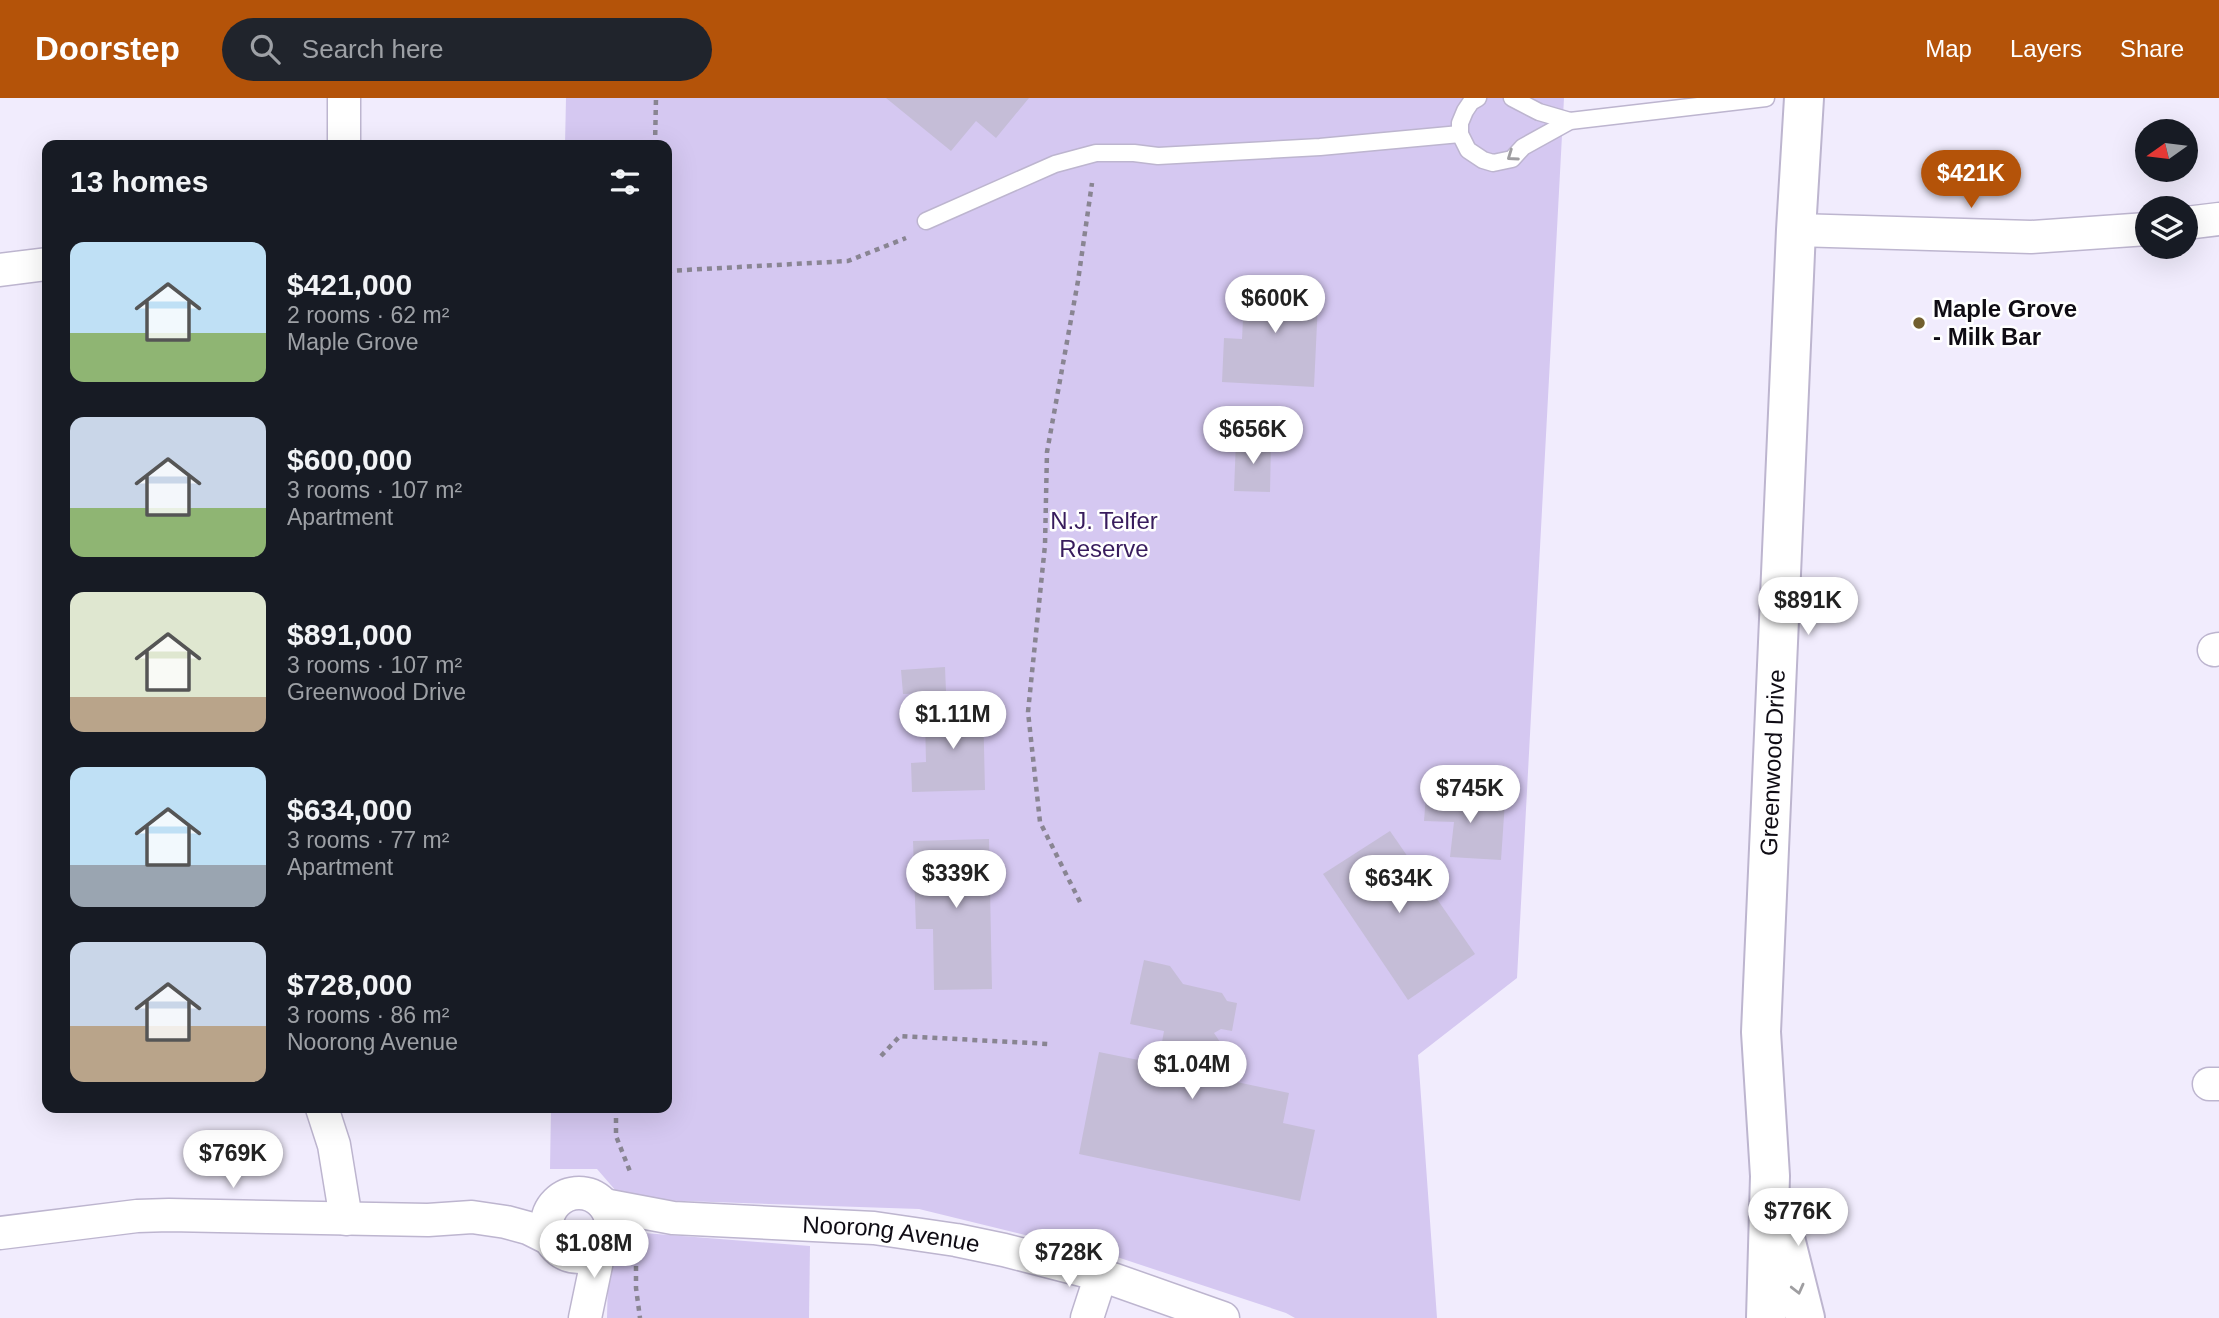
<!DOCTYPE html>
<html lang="en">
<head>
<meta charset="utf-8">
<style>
	:root { --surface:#171b24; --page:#20242c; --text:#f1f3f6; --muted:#9ea1a6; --accent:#b45309 }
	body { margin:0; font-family:Helvetica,sans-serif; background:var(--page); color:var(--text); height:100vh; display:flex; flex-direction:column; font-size:26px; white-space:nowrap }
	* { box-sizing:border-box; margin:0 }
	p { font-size:23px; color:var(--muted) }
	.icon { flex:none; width:38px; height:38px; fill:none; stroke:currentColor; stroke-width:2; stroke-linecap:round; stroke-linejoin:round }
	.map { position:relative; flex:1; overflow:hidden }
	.side { position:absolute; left:42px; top:42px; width:630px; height:973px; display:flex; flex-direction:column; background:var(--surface); border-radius:14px; box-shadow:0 7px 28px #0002 }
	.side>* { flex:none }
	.needle { width:46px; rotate:256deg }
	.tools { position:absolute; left:2135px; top:21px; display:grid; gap:14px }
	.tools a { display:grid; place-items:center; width:63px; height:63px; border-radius:50%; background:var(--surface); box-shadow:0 7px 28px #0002; font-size:35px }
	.price { position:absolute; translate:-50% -60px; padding:0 16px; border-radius:24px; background:#fff; color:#222; font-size:23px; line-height:46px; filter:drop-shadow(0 2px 4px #0008) }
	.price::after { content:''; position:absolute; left:50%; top:42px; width:21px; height:16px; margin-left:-10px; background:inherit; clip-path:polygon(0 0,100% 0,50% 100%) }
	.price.on { background:var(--accent); color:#fff }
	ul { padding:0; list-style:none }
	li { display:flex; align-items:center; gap:21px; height:175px; padding:0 28px }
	li span { display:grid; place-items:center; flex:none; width:196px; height:140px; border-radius:14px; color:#555 }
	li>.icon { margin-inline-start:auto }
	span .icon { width:84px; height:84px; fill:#fffc; stroke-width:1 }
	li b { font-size:30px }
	h2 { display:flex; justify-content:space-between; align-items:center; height:84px; padding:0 28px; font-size:30px }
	header { display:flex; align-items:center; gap:42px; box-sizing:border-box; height:98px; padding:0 35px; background:var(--accent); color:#fff }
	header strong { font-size:33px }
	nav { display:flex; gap:38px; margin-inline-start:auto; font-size:24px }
	.search { width:490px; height:63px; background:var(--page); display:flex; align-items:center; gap:18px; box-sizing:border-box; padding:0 24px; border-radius:38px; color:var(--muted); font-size:26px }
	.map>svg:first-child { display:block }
	.green { fill:#d5c8f1 }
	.building { fill:#c5bdd7 }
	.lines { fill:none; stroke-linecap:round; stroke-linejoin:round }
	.service-casing { stroke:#bdb5cf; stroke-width:19 }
	.minor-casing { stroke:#bdb5cf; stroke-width:35 }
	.tertiary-casing { stroke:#bdb5cf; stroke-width:42 }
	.path { stroke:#898592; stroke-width:4.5; stroke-dasharray:5 5; stroke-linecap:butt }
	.service { stroke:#fff; stroke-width:16 }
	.minor { stroke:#fff; stroke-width:32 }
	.tertiary { stroke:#fff; stroke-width:38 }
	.oneway { stroke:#9f9ea1 }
	.poi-dot { fill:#725f2e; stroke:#fff; stroke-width:2.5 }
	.labels { text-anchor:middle; stroke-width:5; stroke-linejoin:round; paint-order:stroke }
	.poi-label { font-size:24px; font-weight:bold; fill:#0f0c14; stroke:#fff; text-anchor:start }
	.park-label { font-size:24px; fill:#381c5d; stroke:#fff }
	.street-label { font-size:24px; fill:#0f0c14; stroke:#fff }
</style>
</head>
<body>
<header>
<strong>Doorstep</strong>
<div class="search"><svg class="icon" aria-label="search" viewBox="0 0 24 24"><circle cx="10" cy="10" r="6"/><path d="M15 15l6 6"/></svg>Search here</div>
<nav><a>Map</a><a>Layers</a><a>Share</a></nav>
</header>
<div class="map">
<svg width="2219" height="1220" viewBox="0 0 2219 1220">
	<rect width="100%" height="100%" fill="#f1ecfd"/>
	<g class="green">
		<polygon points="566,0 1564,0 1517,880 1418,957 1437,1220 1295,1220 1286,1215 1120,1160 919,1111 623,1101 597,1071 550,1071 551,1010 667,1010 667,47 565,47"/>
		<polygon points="644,1135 810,1148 809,1220 607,1220 608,1178 622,1152"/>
	</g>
	<g class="building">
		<polygon points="886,0 1029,0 996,40 976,23 951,53"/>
		<polygon points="1245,180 1319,183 1314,289 1222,284 1224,240 1242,241"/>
		<polygon points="1236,342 1271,344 1270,394 1234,393"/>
		<polygon points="945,569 946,594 903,596 901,572"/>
		<polygon points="983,606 985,692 912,694 911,665 926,664 925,621 939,622 938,607"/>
		<polygon points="1426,697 1505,703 1501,762 1450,759 1454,724 1424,723"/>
		<polygon points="1390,733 1475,856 1408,902 1323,776"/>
		<polygon points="989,741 992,891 934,892 933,831 916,831 913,743"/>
		<polygon points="1144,862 1170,868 1183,886 1222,895 1227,903 1237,905 1232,933 1221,931 1214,935 1220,944 1213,948 1219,949 1213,979 1289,995 1283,1025 1315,1032 1300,1103 1079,1056 1099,954 1158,966 1164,933 1130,926"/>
	</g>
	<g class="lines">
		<defs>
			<g id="service">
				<polyline points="1478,0 1471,4 1465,13 1460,25 1460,36 1468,52 1483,62 1493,65 1512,61 1523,49 1570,23 1766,0"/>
				<polyline points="1512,0 1539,14 1570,23"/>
				<polyline points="926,123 1055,66 1081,59 1096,55 1134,55 1158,58 1320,49 1460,36"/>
			</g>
			<g id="minor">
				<polyline points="344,0 344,47"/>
				<polyline points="2186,125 2219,121"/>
				<polyline points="1796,132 2031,139 2147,131"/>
				<polyline points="0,172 47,166"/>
				<polyline points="2214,552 2219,551"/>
				<polyline points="2209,986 2219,986"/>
				<polyline points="322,1010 334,1047 346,1121"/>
				<circle cx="579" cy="1127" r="32"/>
				<path id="s1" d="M604 1107 673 1120 874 1130 956 1142 1004 1152 1101 1177 1223 1220"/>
				<polyline points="0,1135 137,1118 169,1117 428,1122 472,1119 506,1124 528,1130 550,1141"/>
				<polyline points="585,1220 599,1153"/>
				<polyline points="1087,1220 1101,1177"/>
			</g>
			<g id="tertiary">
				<polyline points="1781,1124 1805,1220"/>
				<path id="s2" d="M1766 1220 1770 1078 1761 934 1796 132 1804 0"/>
			</g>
		</defs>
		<use href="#service" class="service-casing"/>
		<use href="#minor" class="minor-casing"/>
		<use href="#tertiary" class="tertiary-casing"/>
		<g class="path">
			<polyline points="655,47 656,0"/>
			<polyline points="667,173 848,163 906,140"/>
			<polyline points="1080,804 1040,724 1028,614 1045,447 1047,354 1078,183 1092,85"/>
			<polyline points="881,958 900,938 1049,946"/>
			<polyline points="616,1010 616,1038 631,1076"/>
			<polyline points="636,1158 636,1190 640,1220"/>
		</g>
		<use href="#service" class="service"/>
		<use href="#minor" class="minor"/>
		<use href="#tertiary" class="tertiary"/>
	</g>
	<defs><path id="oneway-chevron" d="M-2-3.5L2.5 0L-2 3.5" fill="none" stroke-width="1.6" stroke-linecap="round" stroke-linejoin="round" transform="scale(1.75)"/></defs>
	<g class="oneway">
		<use href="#oneway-chevron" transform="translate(1512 58) rotate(145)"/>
		<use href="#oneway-chevron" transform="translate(1798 1191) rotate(76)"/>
	</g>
	<circle class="poi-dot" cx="1919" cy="225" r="7"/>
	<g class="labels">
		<g class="poi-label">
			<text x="1933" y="219">Maple Grove<tspan x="1933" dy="28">- Milk Bar</tspan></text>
		</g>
		<g class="park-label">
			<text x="1104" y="431">N.J. Telfer<tspan x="1104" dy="28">Reserve</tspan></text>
		</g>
		<g class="street-label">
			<text dy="8" stroke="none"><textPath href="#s2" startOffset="556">Greenwood Drive</textPath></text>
			<text dy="8" stroke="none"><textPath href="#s1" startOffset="289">Noorong Avenue</textPath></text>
		</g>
	</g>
</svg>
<div class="tools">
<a><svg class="needle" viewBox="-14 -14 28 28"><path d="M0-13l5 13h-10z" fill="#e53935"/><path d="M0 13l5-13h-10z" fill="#9ea1a6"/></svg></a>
<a><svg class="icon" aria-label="layers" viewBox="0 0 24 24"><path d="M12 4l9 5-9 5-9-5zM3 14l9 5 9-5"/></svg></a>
</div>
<b class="price on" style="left:1971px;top:112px">$421K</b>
<b class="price" style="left:1275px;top:237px">$600K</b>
<b class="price" style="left:1253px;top:368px">$656K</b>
<b class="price" style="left:1808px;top:539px">$891K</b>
<b class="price" style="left:953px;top:653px">$1.11M</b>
<b class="price" style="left:1470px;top:727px">$745K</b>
<b class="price" style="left:956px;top:812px">$339K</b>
<b class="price" style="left:1399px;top:817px">$634K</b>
<b class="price" style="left:1192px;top:1003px">$1.04M</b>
<b class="price" style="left:233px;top:1092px">$769K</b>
<b class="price" style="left:1798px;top:1150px">$776K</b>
<b class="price" style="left:594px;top:1182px">$1.08M</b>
<b class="price" style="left:1069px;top:1191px">$728K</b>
<section class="side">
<h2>13 homes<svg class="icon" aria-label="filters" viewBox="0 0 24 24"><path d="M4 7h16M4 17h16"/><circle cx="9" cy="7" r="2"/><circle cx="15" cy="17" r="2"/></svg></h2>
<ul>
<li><span style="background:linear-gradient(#bfe0f5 65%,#8fb573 0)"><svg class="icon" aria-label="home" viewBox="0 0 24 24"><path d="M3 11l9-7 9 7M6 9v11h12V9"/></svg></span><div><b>$421,000</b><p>2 rooms · 62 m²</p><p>Maple Grove</p></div></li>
<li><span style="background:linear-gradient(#c9d6e8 65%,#8fb573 0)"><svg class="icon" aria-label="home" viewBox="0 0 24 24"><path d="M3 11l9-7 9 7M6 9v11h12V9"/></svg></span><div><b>$600,000</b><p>3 rooms · 107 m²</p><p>Apartment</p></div></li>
<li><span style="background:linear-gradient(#dfe7d0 75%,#b9a48a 0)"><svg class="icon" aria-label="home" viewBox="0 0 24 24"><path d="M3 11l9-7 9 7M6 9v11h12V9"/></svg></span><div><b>$891,000</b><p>3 rooms · 107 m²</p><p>Greenwood Drive</p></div></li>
<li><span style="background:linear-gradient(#bfe0f5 70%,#9aa5b1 0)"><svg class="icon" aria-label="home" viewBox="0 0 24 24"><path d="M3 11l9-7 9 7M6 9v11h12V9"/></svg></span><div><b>$634,000</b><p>3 rooms · 77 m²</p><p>Apartment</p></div></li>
<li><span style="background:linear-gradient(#c9d6e8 60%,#b9a48a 0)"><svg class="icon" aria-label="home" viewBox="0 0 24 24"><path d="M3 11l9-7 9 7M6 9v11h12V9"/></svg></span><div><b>$728,000</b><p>3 rooms · 86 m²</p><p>Noorong Avenue</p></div></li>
</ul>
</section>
</div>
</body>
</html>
